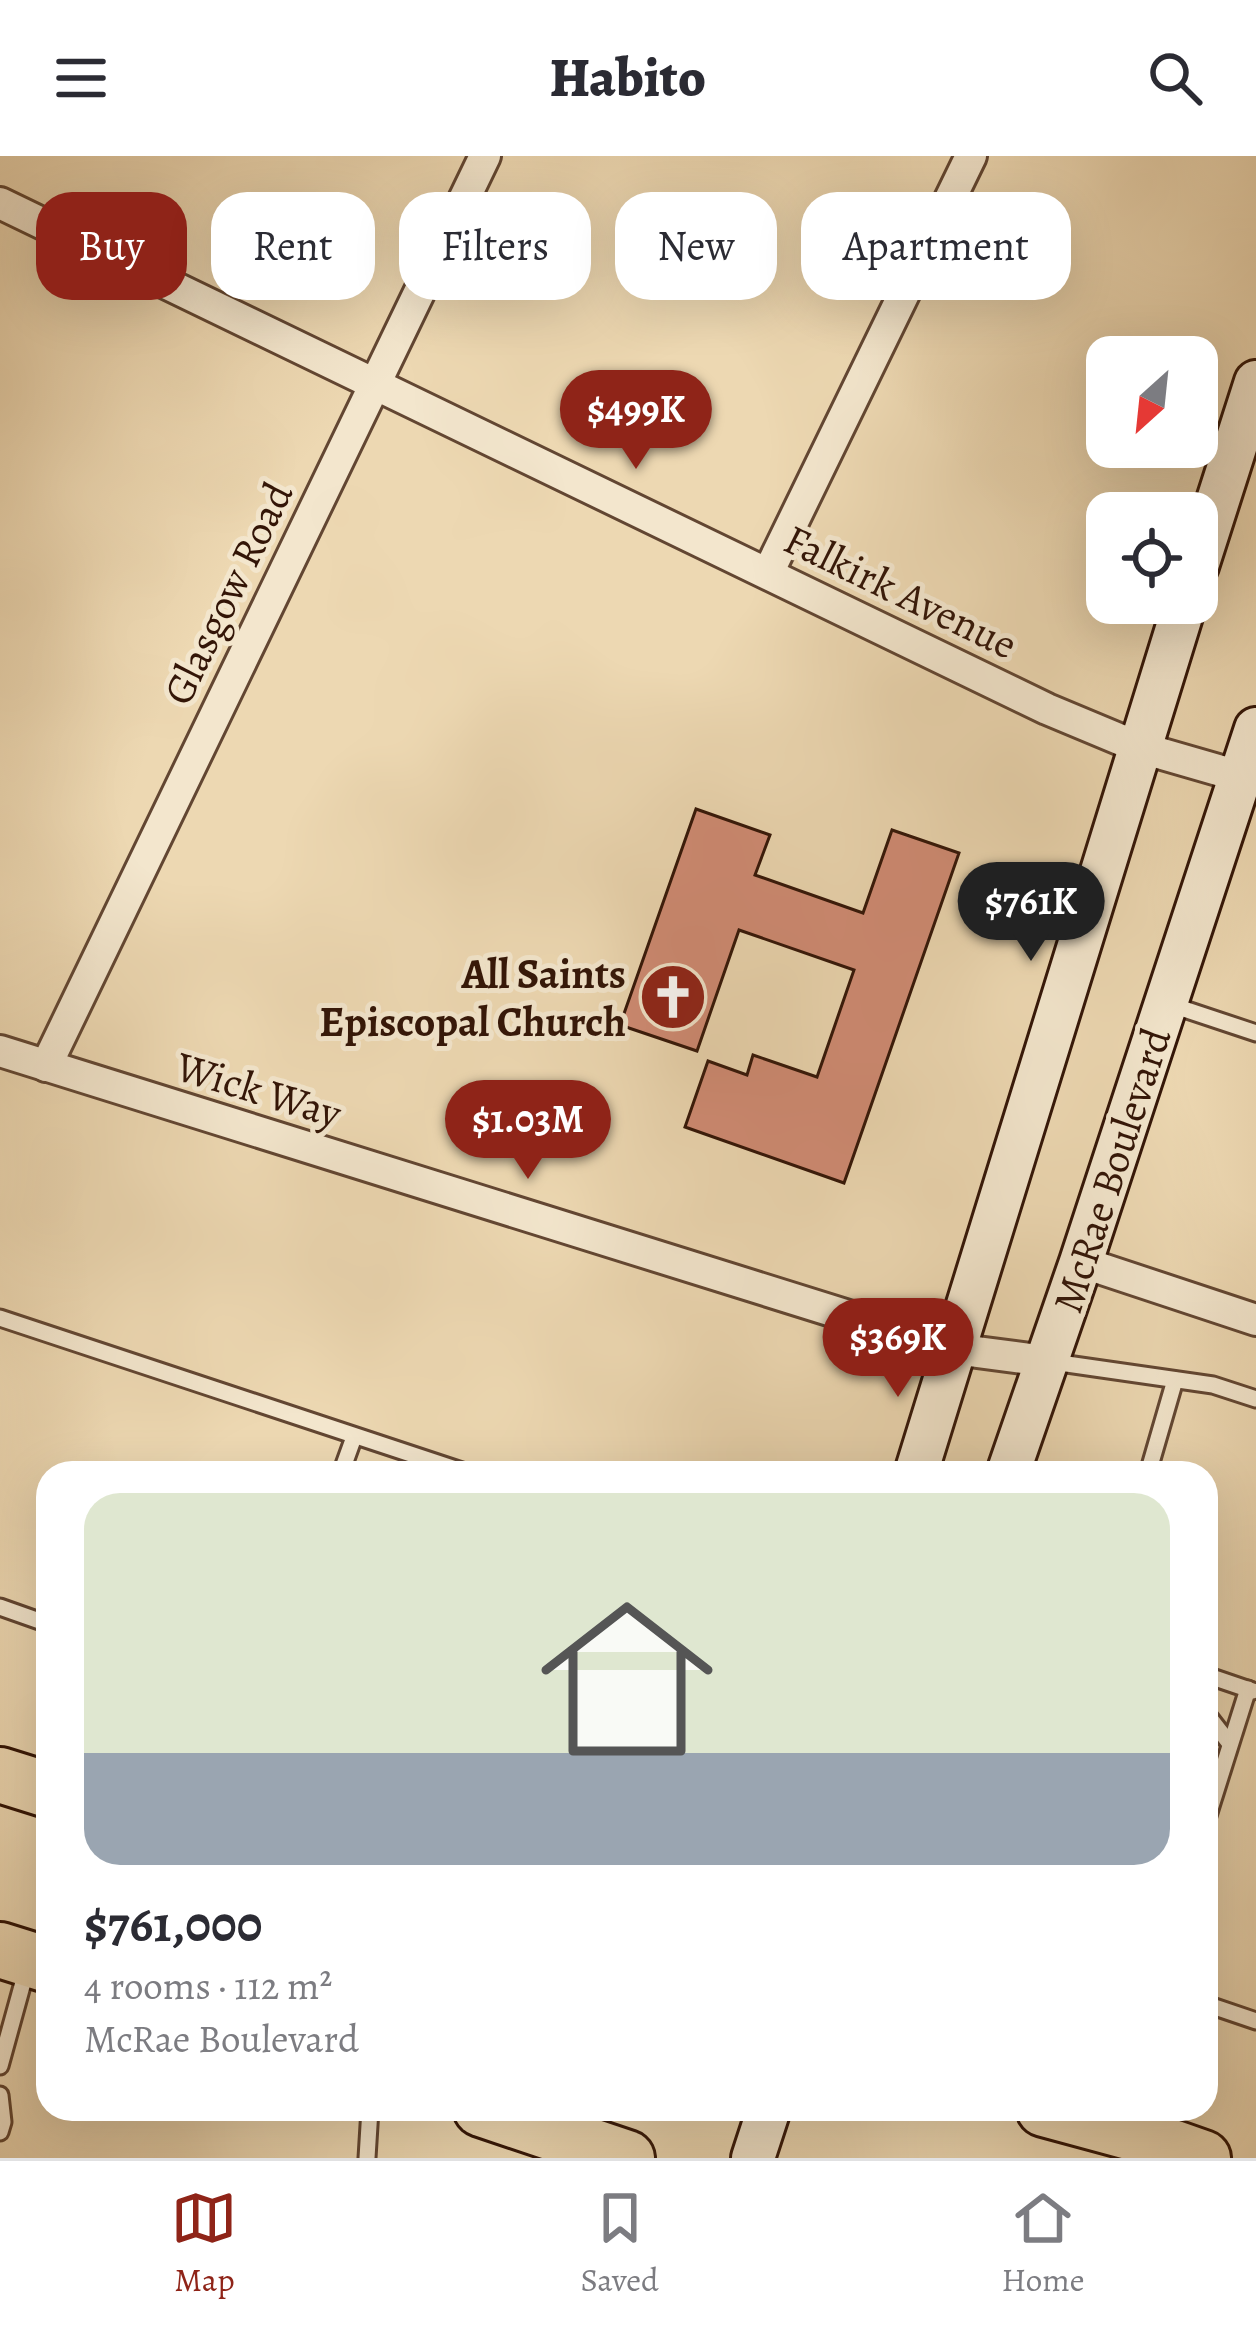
<!DOCTYPE html>
<html lang="en">
<head>
<meta charset="utf-8">
<style>
	:root { --surface:#fff; --page:#f7f7f7; --text:#2b2b33; --muted:#7c7c81; --line:#e1e1e2; --accent:#8f2418 }
	body { margin:0; font-family:Alegreya,serif; background:var(--page); color:var(--text); height:100vh; display:flex; flex-direction:column; font-size:45px; white-space:nowrap }
	* { box-sizing:border-box; margin:0 }
	p { font-size:39px; color:var(--muted) }
	.icon { flex:none; width:66px; height:66px; fill:none; stroke:currentColor; stroke-width:2; stroke-linecap:round; stroke-linejoin:round }
	.map { position:relative; flex:1; overflow:hidden }
	.drawer { position:absolute; left:36px; top:1305px; width:1182px; height:660px; display:flex; flex-direction:column; background:var(--surface); border-radius:36px; box-shadow:0 12px 48px #0002 }
	.drawer>* { flex:none }
	.banner { position:absolute; left:36px; top:36px; width:1185px; height:108px; display:flex; gap:24px }
	.needle { width:78px; rotate:207deg }
	.buttons { position:absolute; left:1086px; top:180px; display:grid; gap:24px }
	.buttons a { display:grid; place-items:center; width:132px; height:132px; border-radius:24px; background:var(--surface); box-shadow:0 12px 48px #0002; font-size:60px }
	.price { position:absolute; translate:-50% -102px; padding:0 27px; border-radius:42px; background:var(--accent); color:#fff; font-size:39px; line-height:78px; filter:drop-shadow(0 3px 6px #0008) }
	.price::after { content:''; position:absolute; left:50%; top:72px; width:36px; height:27px; margin-left:-18px; background:inherit; clip-path:polygon(0 0,100% 0,50% 100%) }
	.price.selected { background:#222; color:#fff }
	ul { padding:0; list-style:none }
	li { display:grid; align-content:center; gap:24px; height:636px; padding:0 48px }
	li span { display:grid; place-items:center; height:372px; border-radius:36px; color:#555 }
	li>.icon { margin-inline-start:auto }
	span .icon { width:216px; height:216px; fill:#fffc; stroke-width:1 }
	li b { font-size:51px }
	.tag { padding:0 42px; border-radius:36px; background:var(--surface); box-shadow:0 12px 48px #0002; font-size:42px; line-height:108px }
	.tag.selected { background:var(--accent); color:#fff }
	header { display:flex; justify-content:space-between; align-items:center; height:156px; padding:0 48px; background:var(--surface); font-size:54px; font-weight:800 }
	.menu { display:flex; justify-content:space-around; align-items:center; height:168px; border-top:3px solid var(--line); background:var(--surface); font-size:33px; color:var(--muted) }
	.menu a { display:grid; justify-items:center; gap:6px }
	.menu .selected { color:var(--accent) }
	.map>svg:first-child { display:block }
	.building { fill:#d18c75; stroke:#331507; stroke-width:3 }
	.lines { fill:none; stroke-linecap:round; stroke-linejoin:round }
	.lane-casing { stroke:#624632; stroke-width:21 }
	.street-casing { stroke:#624632; stroke-width:36 }
	.secondary-casing { stroke:#331507; stroke-width:48 }
	.highway-casing { stroke:#331507; stroke-width:60 }
	.lane { stroke:#f3e6cd; stroke-width:15 }
	.street { stroke:#f3e6cd; stroke-width:30 }
	.secondary { stroke:#f3e6cd; stroke-width:42 }
	.highway { stroke:#edd8b2; stroke-width:54 }
	.labels { text-anchor:middle; stroke-width:10; stroke-linejoin:round; paint-order:stroke }
	.street-label { font-size:42px; fill:#331507; stroke:#f3e6cd }
	.poi-label { font-size:42px; font-weight:bold; fill:#331507; stroke:#f3e6cd; text-anchor:end }
</style>
</head>
<body>
<header><svg class="icon" aria-label="menu" viewBox="0 0 24 24"><path d="M4 6h16M4 12h16M4 18h16"/></svg>Habito<svg class="icon" aria-label="search" viewBox="0 0 24 24"><circle cx="10" cy="10" r="6"/><path d="M15 15l6 6"/></svg></header>
<div class="map">
<svg width="1256" height="2002" viewBox="0 0 1256 2002">
	<rect width="100%" height="100%" fill="#edd8b2"/>
	<filter id="stains"><feTurbulence type="fractalNoise" baseFrequency=".00167" numOctaves="4"/><feColorMatrix values="0 0 0 0 .2 0 0 0 0 .09 0 0 0 0 .02 0 0 0 .5 -.17"/></filter>
	<radialGradient id="worn" r=".72"><stop offset=".6" stop-color="#630" stop-opacity="0"/><stop offset="1" stop-color="#630" stop-opacity=".3"/></radialGradient>
	<polygon class="building" points="696,653 770,679 755,719 863,757 892,674 959,697 844,1027 685,971 708,905 747,919 753,899 817,921 854,814 739,774 697,895 620,869"/>
	<g class="lines">
		<defs>
			<g id="lane">
				<polyline points="1169,848 1256,877"/>
				<polyline points="0,1162 468,1317"/>
				<polyline points="1053,1206 1213,1229 1256,1243"/>
				<polyline points="341,1317 354,1281"/>
				<polyline points="1148,1317 1175,1224"/>
				<polyline points="0,1451 48,1468"/>
				<polyline points="1206,1519 1253,1535"/>
				<polyline points="1206,1557 1230,1588"/>
				<polyline points="1206,1666 1248,1533"/>
				<polyline points="1206,1848 1256,1865"/>
				<polyline points="0,1910 27,1812"/>
				<polyline points="0,1939 3,1966 0,1976"/>
				<polyline points="367,2002 370,1953"/>
			</g>
			<g id="street">
				<polyline points="0,47 1047,553 1138,591 1256,625"/>
				<polyline points="768,417 971,0"/>
				<polyline points="0,895 954,1193 1046,1205"/>
				<polyline points="46,910 485,0"/>
				<polyline points="1081,1106 1256,1164"/>
			</g>
			<g id="secondary">
				<polyline points="1197,410 1256,226"/>
				<polyline points="916,1317 1185,447"/>
				<polyline points="1008,1317 1081,1106 1256,573"/>
				<polyline points="753,2002 769,1953"/>
			</g>
			<g id="highway">
				<polyline points="0,1619 48,1634"/>
				<polyline points="0,1794 48,1809"/>
				<polyline points="481,1953 627,2002"/>
				<polyline points="1044,1953 1129,1976 1203,2002"/>
			</g>
		</defs>
		<use href="#lane" class="lane-casing"/>
		<use href="#street" class="street-casing"/>
		<use href="#secondary" class="secondary-casing"/>
		<use href="#highway" class="highway-casing"/>
		<use href="#lane" class="lane"/>
		<use href="#street" class="street"/>
		<use href="#secondary" class="secondary"/>
		<use href="#highway" class="highway"/>
	</g>
	<defs>
		<symbol id="church-disc" viewBox="-11 -11 22 22"><circle r="9.5" fill="#8f2418" stroke="#f3e6cd"/><path d="M-1.2-6h2.4v3.5h3.3v2.4h-3.3V6h-2.4V-.1h-3.3v-2.4h3.3Z" fill="#fff"/></symbol>
	</defs>
	<g fill-rule="evenodd">
		<use href="#church-disc" x="635" y="803" width="76" height="76"/>
	</g>
	<g class="labels">
		<g class="street-label">
			<text transform="translate(901 435) rotate(26)" y="15">Falkirk Avenue</text>
			<text transform="translate(227 437) rotate(-64)" y="15">Glasgow Road</text>
			<text transform="translate(259 933) rotate(17)" y="15">Wick Way</text>
			<text transform="translate(1111 1014) rotate(-72)" y="15">McRae Boulevard</text>
		</g>
		<g class="poi-label">
			<text x="626" y="832">All Saints<tspan x="626" dy="48">Episcopal Church</tspan></text>
		</g>
	</g>
	<rect width="100%" height="100%" filter="url(#stains)"/>
	<rect width="100%" height="100%" fill="url(#worn)"/>
</svg>
<div class="buttons">
<a><svg class="needle" viewBox="-14 -14 28 28"><path d="M0-13l5 13h-10z" fill="#e53935"/><path d="M0 13l5-13h-10z" fill="#7c7c81"/></svg></a>
<a><svg class="icon" aria-label="locate" viewBox="0 0 24 24"><circle cx="12" cy="12" r="6"/><path d="M12 2v4M12 18v4M2 12h4M18 12h4"/></svg></a>
</div>
<b class="price" style="left:636px;top:316px">$499K</b>
<b class="price selected" style="left:1031px;top:808px">$761K</b>
<b class="price" style="left:528px;top:1026px">$1.03M</b>
<b class="price" style="left:898px;top:1244px">$369K</b>
<div class="banner">
<a class="tag selected">Buy</a>
<a class="tag">Rent</a>
<a class="tag">Filters</a>
<a class="tag">New</a>
<a class="tag">Apartment</a>
</div>
<section class="drawer">
<ul>
<li><span style="background:linear-gradient(#dfe7d0 70%,#9aa5b1 0)"><svg class="icon" aria-label="home" viewBox="0 0 24 24"><path d="M3 11l9-7 9 7M6 9v11h12V9"/></svg></span><div><b>$761,000</b><p>4 rooms · 112 m²</p><p>McRae Boulevard</p></div></li>
</ul>
</section>
</div>
<nav class="menu">
<a class="selected"><svg class="icon" aria-label="map" viewBox="0 0 24 24"><path d="M3 6l6-2 6 2 6-2v14l-6 2-6-2-6 2zM9 4v14M15 6v14"/></svg>Map</a>
<a><svg class="icon" aria-label="saved" viewBox="0 0 24 24"><path d="M7 4h10v16l-5-4-5 4z"/></svg>Saved</a>
<a><svg class="icon" aria-label="home" viewBox="0 0 24 24"><path d="M3 11l9-7 9 7M6 9v11h12V9"/></svg>Home</a>
</nav>
</body>
</html>
